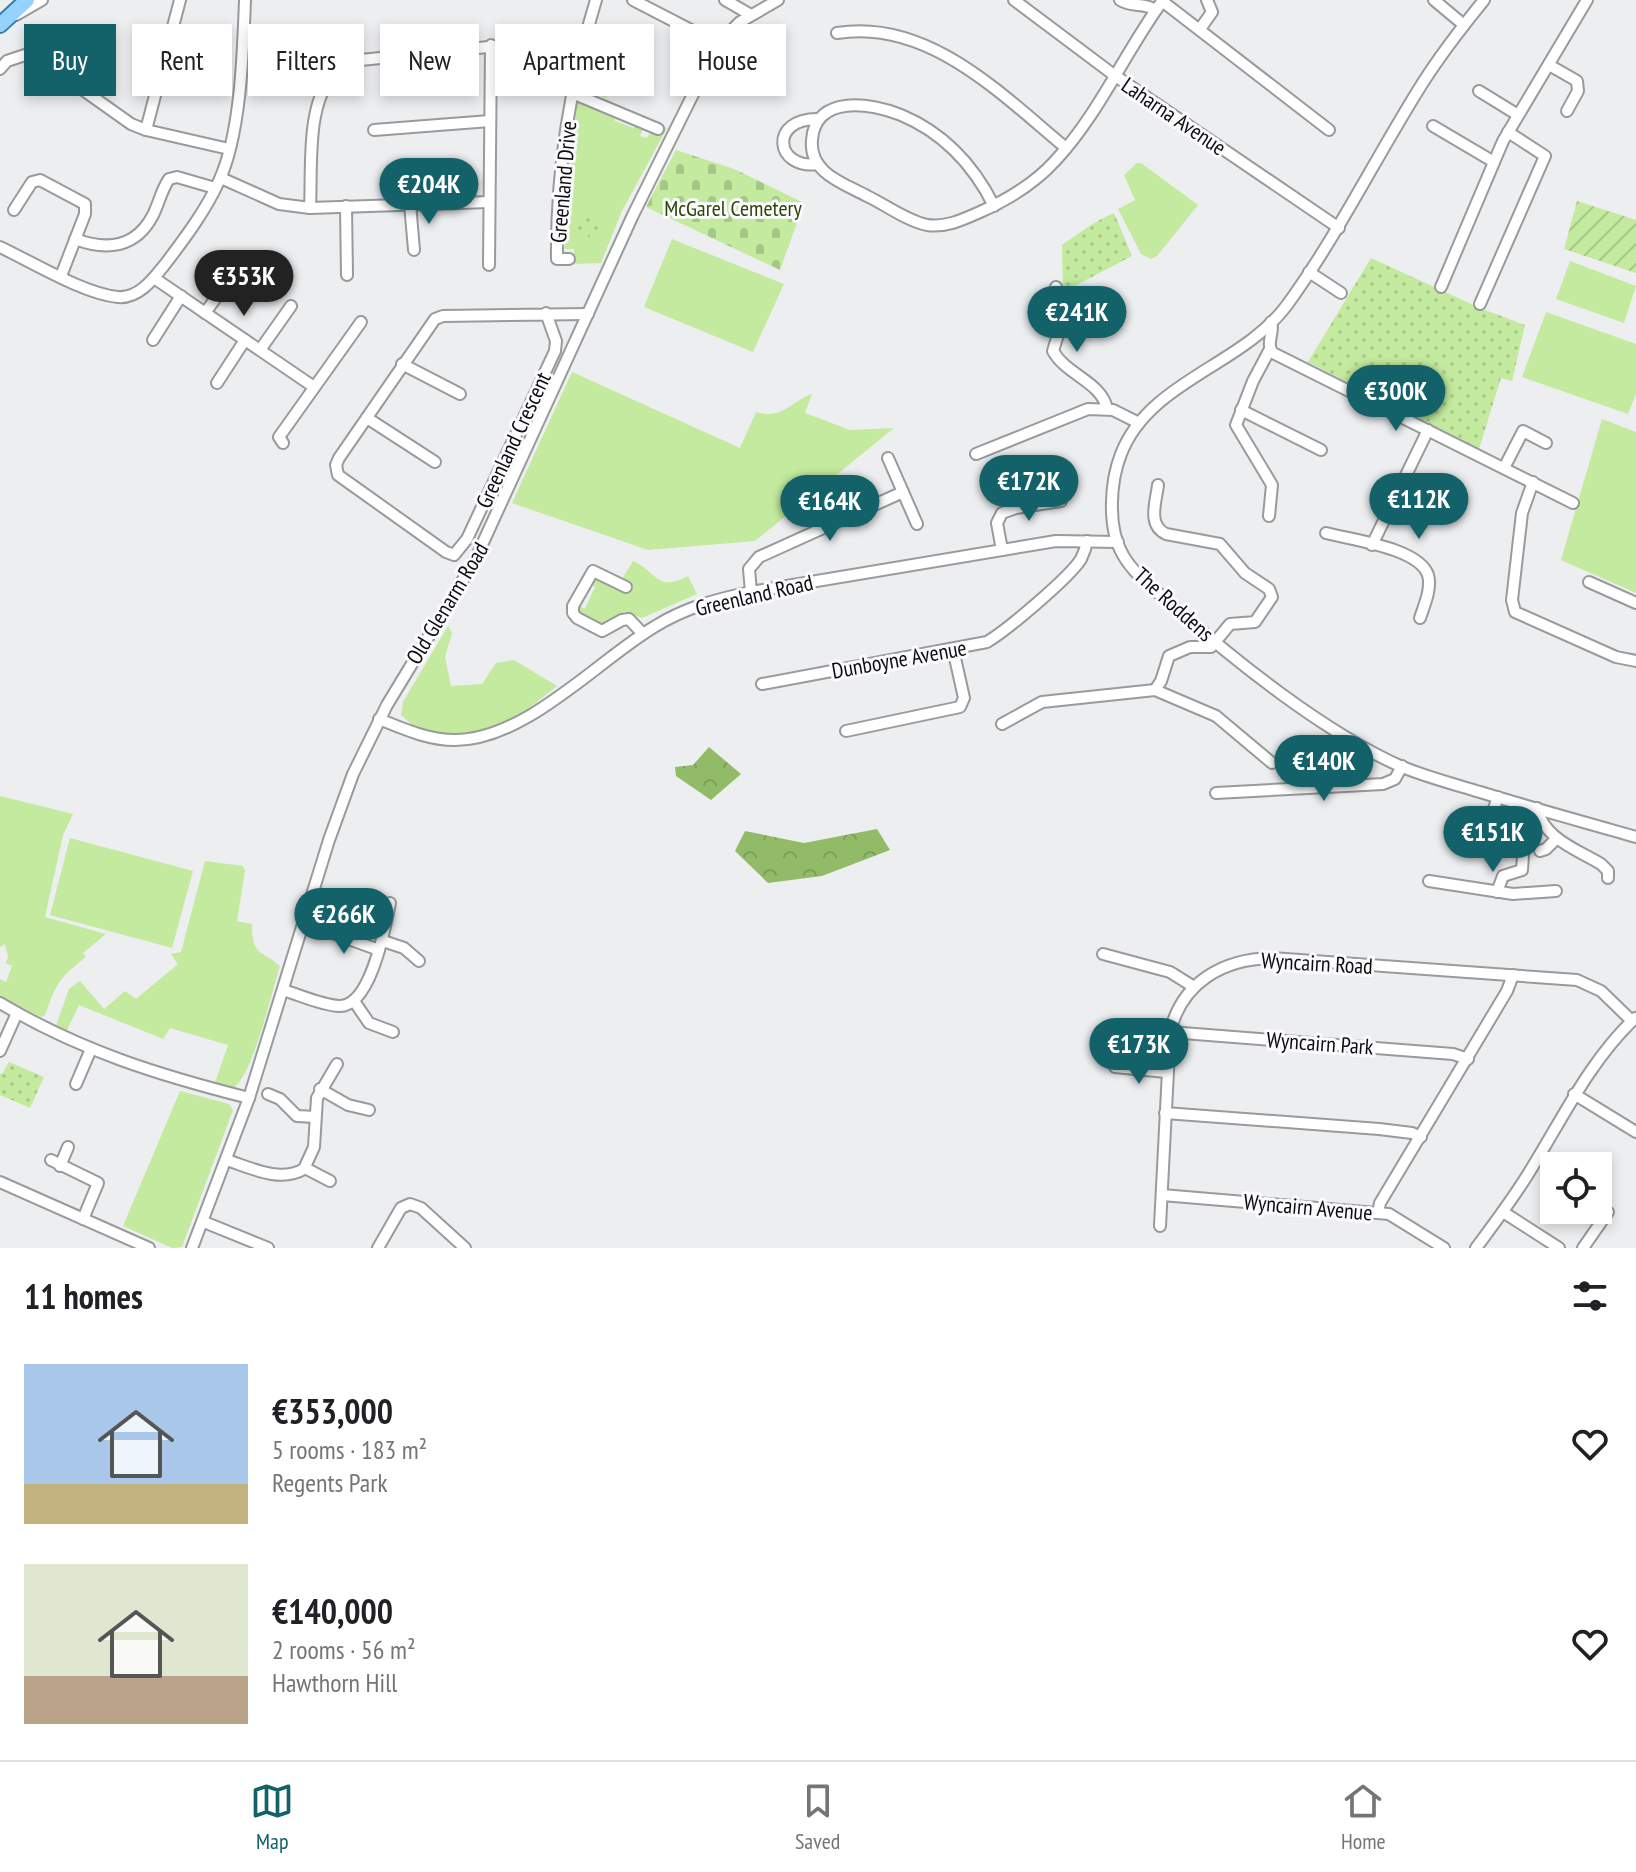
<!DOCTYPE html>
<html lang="en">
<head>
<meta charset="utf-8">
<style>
	:root { --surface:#fff; --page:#f6f6f6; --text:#202124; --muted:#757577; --line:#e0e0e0; --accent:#136269 }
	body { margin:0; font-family:"PT Sans Narrow",sans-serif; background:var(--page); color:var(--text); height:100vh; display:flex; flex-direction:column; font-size:30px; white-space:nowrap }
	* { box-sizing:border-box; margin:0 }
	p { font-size:26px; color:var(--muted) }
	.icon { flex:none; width:44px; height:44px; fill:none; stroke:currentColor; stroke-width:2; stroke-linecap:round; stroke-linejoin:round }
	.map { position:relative; height:1248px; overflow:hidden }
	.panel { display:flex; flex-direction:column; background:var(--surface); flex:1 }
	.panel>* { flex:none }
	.banner { position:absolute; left:24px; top:24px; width:800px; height:72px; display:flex; gap:16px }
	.fabs { position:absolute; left:1540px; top:1152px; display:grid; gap:16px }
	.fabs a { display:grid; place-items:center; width:72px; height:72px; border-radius:0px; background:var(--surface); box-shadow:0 4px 12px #0003; font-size:40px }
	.price { position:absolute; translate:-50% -68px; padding:0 18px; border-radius:28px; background:var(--accent); color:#fff; font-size:26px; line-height:52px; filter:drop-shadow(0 2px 4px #0008) }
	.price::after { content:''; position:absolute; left:50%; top:48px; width:24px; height:18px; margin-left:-12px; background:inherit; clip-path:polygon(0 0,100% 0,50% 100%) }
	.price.selected { background:#222; color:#fff }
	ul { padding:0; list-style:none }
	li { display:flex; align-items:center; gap:24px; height:200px; padding:0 24px }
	li span { display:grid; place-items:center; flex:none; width:224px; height:160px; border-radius:0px; color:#555 }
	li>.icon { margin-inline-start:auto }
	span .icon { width:96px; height:96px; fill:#fffc; stroke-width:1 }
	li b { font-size:34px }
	h2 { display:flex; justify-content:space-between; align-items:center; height:96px; padding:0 24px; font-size:34px }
	.tag { padding:0 28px; border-radius:0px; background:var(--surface); box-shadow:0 4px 12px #0003; font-size:28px; line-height:72px }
	.tag.selected { background:var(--accent); color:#fff }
	.tabs { display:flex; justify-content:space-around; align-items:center; height:112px; border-top:2px solid var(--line); background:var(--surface); font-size:22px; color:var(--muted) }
	.tabs a { display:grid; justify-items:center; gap:4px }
	.tabs .selected { color:var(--accent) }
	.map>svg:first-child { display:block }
	.grass { fill:#c3ea9e }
	.forest { fill:url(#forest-crowns) }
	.cemetery { fill:url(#cemetery-stones) }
	.park { fill:url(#park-dots) }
	.garden { fill:url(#garden-furrows) }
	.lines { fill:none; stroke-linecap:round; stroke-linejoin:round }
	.minor-casing { stroke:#999a9c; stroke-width:14 }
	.major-casing { stroke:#367ba9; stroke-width:18 }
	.minor { stroke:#fff; stroke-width:10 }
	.major { stroke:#94d3fe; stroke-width:14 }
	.labels { text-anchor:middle; stroke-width:6; stroke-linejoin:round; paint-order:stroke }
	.street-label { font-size:22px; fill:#0d0d0e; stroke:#fbfbfe }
	.park-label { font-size:22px; fill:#2b4506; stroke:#fbfbfe }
</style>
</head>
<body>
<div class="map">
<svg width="1636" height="1248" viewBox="0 0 1636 1248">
	<defs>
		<pattern id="forest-crowns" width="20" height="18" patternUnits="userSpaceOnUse" patternTransform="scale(2)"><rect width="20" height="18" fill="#92bb67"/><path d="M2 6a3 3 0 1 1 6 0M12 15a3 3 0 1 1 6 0" fill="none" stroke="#7da058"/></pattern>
		<pattern id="cemetery-stones" width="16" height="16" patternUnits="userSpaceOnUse" patternTransform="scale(2)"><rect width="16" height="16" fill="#c3ea9e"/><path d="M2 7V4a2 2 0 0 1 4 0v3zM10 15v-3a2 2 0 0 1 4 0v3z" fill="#a6c887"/></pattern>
		<pattern id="park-dots" width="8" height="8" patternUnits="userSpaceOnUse" patternTransform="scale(2)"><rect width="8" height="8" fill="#c3ea9e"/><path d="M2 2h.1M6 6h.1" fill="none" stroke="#a6c887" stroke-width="1.8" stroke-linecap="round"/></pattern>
		<pattern id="garden-furrows" width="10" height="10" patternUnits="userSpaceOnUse" patternTransform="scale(2)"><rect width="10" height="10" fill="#c3ea9e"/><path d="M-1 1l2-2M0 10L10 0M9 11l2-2" fill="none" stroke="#a6c887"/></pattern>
	</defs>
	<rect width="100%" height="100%" fill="#edeef0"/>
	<g class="grass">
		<polygon points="586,57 617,72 606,98 584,89 579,82"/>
		<path d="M582 101 613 114 615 121 634 128 636 124 641 125 643 129 640 136 646 138 652 131 657 132 661 125 667 128 622 211 601 263 574 264V249H565C557 201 567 151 576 104Z"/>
		<polygon points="1137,163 1141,163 1198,205 1157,256 1151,259 1141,254 1118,209 1135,200 1124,175"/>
		<polygon points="672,239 784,284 753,352 644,307"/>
		<polygon points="1570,261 1636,286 1624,323 1556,299"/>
		<polygon points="1546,312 1636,344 1636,394 1628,414 1522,377"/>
		<path d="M572 372 740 448 756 412C782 420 790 402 812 394L805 413 850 430 894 428 755 541 648 550 512 503Z"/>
		<polygon points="1602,419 1636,432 1636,593 1561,560"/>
		<path d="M633 561C657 571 656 593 688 576L697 594 642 618 624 612 601 625 579 613 580 606 585 609 595 587 591 583 593 579 596 578 623 593 629 584 622 579Z"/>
		<path d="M448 626 452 633 445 657 451 686 482 684 496 663 514 660 557 686C541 698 524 714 506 722 483 733 440 739 415 727 410 724 405 718 401 715L403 702Z"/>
		<path d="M0 796 73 814 63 835 45 917 106 934 83 953 86 957C59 978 57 982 45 1015L41 1017 0 996V979L6 982 12 966 6 963 8 957 5 944 0 947Z"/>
		<polygon points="70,838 193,871 172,948 50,915"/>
		<path d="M205 861 243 866 245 871 237 921 252 924C252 956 260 949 280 966 272 991 253 1075 234 1087L215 1083 228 1045 170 1028 163 1039 79 1005 66 1032 56 1026 69 989 80 981 104 1009 125 991 136 999 178 964 171 954 181 952Z"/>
		<polygon points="180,1091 229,1104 233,1110 182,1247 172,1248 123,1226"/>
	</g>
	<g class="forest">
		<polygon points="709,747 741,774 711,800 676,776 675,767 693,765"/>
		<polygon points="877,829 890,850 822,876 768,883 735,851 745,831 804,843"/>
	</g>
	<polygon class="cemetery" points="676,150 734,169 804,203 780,270 646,207"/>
	<g class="park">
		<path d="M584 211C595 214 601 222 597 234L589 240 588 234H579L574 228 575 220 584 215Z"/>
		<path d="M1114 213 1132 256 1063 292 1062 245C1080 233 1094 221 1114 213Z"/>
		<polygon points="1371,258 1480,308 1525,325 1512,381 1501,378 1479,449 1308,362"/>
		<polygon points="9,1062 44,1077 30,1108 0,1095 0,1073 2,1074"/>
	</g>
	<polygon class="garden" points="1577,201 1636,220 1636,273 1564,249"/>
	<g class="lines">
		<defs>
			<g id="minor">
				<polyline points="633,0 718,44"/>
				<polyline points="725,0 751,15"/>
				<polyline points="1014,0 1114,75 1339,228"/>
				<path d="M1120 0C1132 8 1143 2 1156 10"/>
				<polyline points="1434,0 1464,25"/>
				<path d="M1484 0C1462 27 1441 54 1422 84 1376 157 1338 235 1287 305 1242 366 1149 381 1121 454 1110 482 1107 528 1123 555 1134 575 1157 591 1173 606 1235 661 1324 732 1400 766 1426 777 1454 784 1480 792 1532 808 1584 822 1636 837"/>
				<polyline points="1162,1 1329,130"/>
				<polyline points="16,15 42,0"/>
				<polyline points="1200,29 1212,12 1207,0"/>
				<path d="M837 33C928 18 1002 95 1066 148"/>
				<polyline points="1549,65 1577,81 1578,91 1567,111"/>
				<polyline points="0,69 7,61 31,53 131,124 146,130 229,149"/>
				<polyline points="1479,91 1518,115"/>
				<polyline points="572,93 658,129"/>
				<polyline points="1433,126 1494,162"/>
				<polyline points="146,130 180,0"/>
				<polyline points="374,130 490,121"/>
				<path d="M818 164C775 170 768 118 819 119"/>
				<polyline points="221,178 279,204 310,208 489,202"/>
				<polyline points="410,204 414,250"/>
				<polyline points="346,206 347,275"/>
				<path d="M994 206C973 164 944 133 901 115 872 103 815 94 812 140 809 173 843 183 867 196 886 205 907 221 927 225 946 228 964 219 980 212 1007 200 1035 183 1055 161 1099 114 1125 52 1163 0"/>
				<path d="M310 208C312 172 306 105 332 77 337 71 345 66 351 61L585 37"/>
				<polyline points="14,210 32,182 40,180 85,204 85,214 61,276"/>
				<path d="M75 239C107 251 136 248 153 215 159 203 161 191 169 179L177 177 215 188"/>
				<path d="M0 247C32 262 84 294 118 297 139 299 154 278 166 263 185 238 206 210 219 181 241 134 243 52 245 0"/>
				<path d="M569 259H557C556 171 570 84 596 0"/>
				<polyline points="489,265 491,45"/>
				<polyline points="1309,272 1341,293"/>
				<polyline points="154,278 314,387"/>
				<path d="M1056 287 1060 328 1053 351C1066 375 1102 382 1107 409"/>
				<polyline points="1441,287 1503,141 1587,0"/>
				<polyline points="1480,304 1545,156 1508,132"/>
				<polyline points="205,313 228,281"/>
				<polyline points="546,313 556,341 555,351 467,539 454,555 446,552 338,475 336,465 339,458 435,319 443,316 588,314"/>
				<path d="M1271 322C1275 333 1265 343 1273 353L1573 503"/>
				<polyline points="153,340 181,296"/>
				<polyline points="260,350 291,306"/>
				<polyline points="402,364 460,394"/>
				<polyline points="217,383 245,340"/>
				<polyline points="1241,410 1321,450"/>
				<polyline points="367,418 435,462"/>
				<polyline points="283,443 279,437 361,322"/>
				<polyline points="976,454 1088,409 1113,410 1139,423"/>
				<polyline points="888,458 917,524"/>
				<polyline points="1504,468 1523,431 1546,443"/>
				<polyline points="1533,482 1522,513 1512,600 1515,612 1616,657 1636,661"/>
				<polyline points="1269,516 1272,485 1236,425 1253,381 1270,349"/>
				<path d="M1326 533C1352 540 1419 548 1428 575 1432 588 1424 606 1420 618"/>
				<polyline points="1372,545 1428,430"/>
				<polyline points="1002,550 997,523 1002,513 1016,508 1061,501"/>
				<polyline points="1589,582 1636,603"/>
				<polyline points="626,587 593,571 573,606 573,613 577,618 602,631 622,620 629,619 643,634"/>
				<polyline points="751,592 749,569 759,557 903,492"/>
				<path d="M762 684 987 642C1007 630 1069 578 1081 559 1084 553 1086 547 1087 541"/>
				<path d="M1155 690 1161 681 1169 656 1190 647H1211L1230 624 1255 622 1272 597 1269 589 1245 573 1220 544 1166 534C1147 525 1156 502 1158 485"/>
				<path d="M379 719C404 729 428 740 455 740 525 740 596 662 654 627 684 608 717 599 751 592L1056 541 1118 542"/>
				<polyline points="1002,724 1042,702 1155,690 1216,716 1272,763"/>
				<polyline points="846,731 960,707 964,698 953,649"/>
				<polyline points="1216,793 1383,784 1395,779 1402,766"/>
				<path d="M1537 808C1544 839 1576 849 1601 864L1608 871V878"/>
				<polyline points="1540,851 1546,849 1557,838"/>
				<polyline points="1429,881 1513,894 1556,891"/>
				<polyline points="1497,892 1503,876 1522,870 1525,826 1518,822 1499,824 1494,820 1492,814 1498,797"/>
				<polyline points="321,929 379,950"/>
				<polyline points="383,941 404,948 419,961"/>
				<polyline points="1103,954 1170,972 1194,987"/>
				<path d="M283 990C300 995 321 1005 339 1006 371 1007 385 927 390 903"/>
				<polyline points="354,1001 369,1023 393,1032"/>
				<path d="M0 1003C81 1051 158 1075 249 1098"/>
				<polyline points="1170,1032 1453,1054 1468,1059"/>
				<polyline points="0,1051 17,1013"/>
				<polyline points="1115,1067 1166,1072"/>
				<polyline points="76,1084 91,1049"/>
				<polyline points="320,1089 348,1105 369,1110"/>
				<polyline points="268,1094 280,1099 297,1116 315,1117"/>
				<polyline points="1574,1094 1636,1132"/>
				<polyline points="1165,1113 1379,1129 1412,1133 1421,1137"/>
				<polyline points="51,1160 98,1183 83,1219"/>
				<path d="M227 1160C251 1168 280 1183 304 1169L314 1147 317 1098 337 1064"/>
				<polyline points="60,1166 68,1147"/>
				<polyline points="305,1168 330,1181"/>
				<polyline points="0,1182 149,1248"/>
				<polyline points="1162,1195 1389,1214 1444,1248"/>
				<polyline points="1378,1212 1380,1203 1507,991 1513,975"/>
				<polyline points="1503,1212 1559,1248"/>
				<polyline points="204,1222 268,1248"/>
				<path d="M1160 1226 1170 1032C1182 982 1223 959 1272 958L1577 980 1601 991 1632 1021"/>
				<polyline points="192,1248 249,1098 329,840 353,774 387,705 475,560 633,215 718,44 740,22 778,0"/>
				<polyline points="378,1248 401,1208 410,1204 421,1208 465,1248"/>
				<path d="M1476 1248C1496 1221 1516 1195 1533 1166 1565 1114 1590 1061 1635 1018"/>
				<polyline points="1583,1248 1608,1212"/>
			</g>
			<polyline id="major" points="0,25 27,0"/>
		</defs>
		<use href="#minor" class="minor-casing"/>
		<use href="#major" class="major-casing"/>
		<use href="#minor" class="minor"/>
		<use href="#major" class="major"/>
	</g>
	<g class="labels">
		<g class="street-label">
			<text transform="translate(1174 116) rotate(34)" y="8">Laharna Avenue</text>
			<text transform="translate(563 182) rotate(-85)" y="8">Greenland Drive</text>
			<text transform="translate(513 440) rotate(-65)" y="8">Greenland Crescent</text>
			<text transform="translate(754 595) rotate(-13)" y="8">Greenland Road</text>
			<text transform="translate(447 603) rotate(-59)" y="8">Old Glenarm Road</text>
			<text transform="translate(1174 604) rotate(42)" y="8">The Roddens</text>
			<text transform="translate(899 659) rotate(-10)" y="8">Dunboyne Avenue</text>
			<text transform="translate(1317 963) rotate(3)" y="8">Wyncairn Road</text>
			<text transform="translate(1320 1043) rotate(4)" y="8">Wyncairn Park</text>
			<text transform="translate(1308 1207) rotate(5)" y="8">Wyncairn Avenue</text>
		</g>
		<g class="park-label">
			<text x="733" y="216">McGarel Cemetery</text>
		</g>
	</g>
</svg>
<div class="fabs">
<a><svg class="icon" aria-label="locate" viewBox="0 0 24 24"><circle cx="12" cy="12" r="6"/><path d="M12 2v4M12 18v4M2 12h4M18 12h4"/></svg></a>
</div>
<b class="price" style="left:429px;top:226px">€204K</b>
<b class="price selected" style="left:244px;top:318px">€353K</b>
<b class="price" style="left:1077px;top:354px">€241K</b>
<b class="price" style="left:1396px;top:433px">€300K</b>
<b class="price" style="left:1029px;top:523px">€172K</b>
<b class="price" style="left:1419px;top:541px">€112K</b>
<b class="price" style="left:830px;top:543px">€164K</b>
<b class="price" style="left:1324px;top:803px">€140K</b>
<b class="price" style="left:1493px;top:874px">€151K</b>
<b class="price" style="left:344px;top:956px">€266K</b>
<b class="price" style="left:1139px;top:1086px">€173K</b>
<div class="banner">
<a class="tag selected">Buy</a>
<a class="tag">Rent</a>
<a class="tag">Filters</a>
<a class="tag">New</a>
<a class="tag">Apartment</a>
<a class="tag">House</a>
</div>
</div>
<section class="panel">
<h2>11 homes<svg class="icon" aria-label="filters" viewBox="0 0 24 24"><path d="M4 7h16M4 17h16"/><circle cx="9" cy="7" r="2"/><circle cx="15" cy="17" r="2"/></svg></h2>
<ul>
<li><span style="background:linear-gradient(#a9c7e8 75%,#c2b280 0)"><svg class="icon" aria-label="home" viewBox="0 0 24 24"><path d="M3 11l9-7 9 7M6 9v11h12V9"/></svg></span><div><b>€353,000</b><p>5 rooms · 183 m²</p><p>Regents Park</p></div><svg class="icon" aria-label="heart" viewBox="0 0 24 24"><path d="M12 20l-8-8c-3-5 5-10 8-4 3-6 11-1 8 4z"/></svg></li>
<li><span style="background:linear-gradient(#dfe7d0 70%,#b9a48a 0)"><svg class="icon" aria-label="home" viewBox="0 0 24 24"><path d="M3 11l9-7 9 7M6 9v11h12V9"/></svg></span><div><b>€140,000</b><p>2 rooms · 56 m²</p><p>Hawthorn Hill</p></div><svg class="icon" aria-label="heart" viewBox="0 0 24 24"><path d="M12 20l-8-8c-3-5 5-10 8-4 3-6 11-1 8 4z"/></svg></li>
</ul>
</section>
<nav class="tabs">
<a class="selected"><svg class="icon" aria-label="map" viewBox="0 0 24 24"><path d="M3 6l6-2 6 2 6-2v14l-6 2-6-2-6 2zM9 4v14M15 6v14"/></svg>Map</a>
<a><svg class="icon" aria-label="saved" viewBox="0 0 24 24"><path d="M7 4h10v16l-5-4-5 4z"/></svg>Saved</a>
<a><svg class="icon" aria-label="home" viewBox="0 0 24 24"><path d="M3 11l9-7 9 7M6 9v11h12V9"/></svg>Home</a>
</nav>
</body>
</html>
